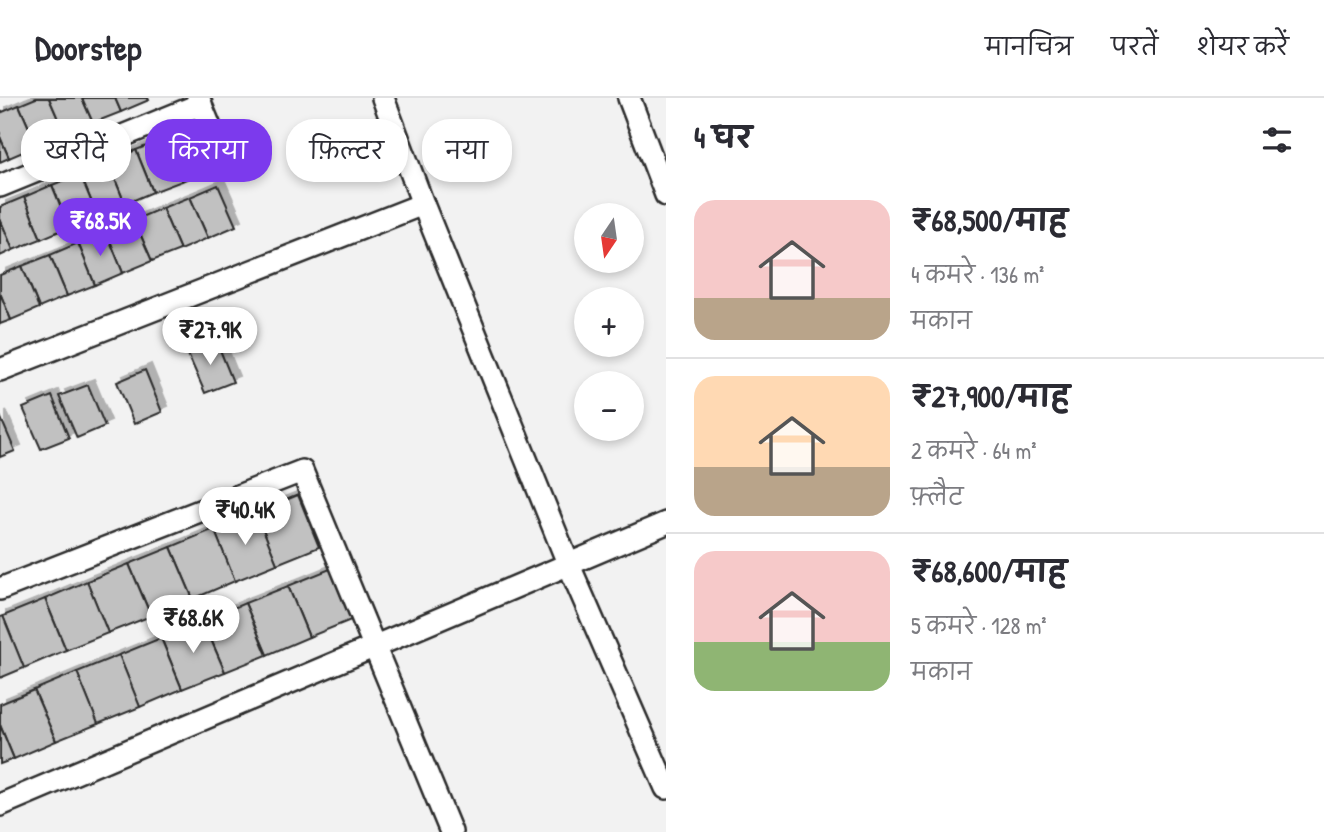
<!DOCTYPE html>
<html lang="hi">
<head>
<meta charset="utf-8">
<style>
	:root { --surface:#fff; --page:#f2f2f3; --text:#2b2b33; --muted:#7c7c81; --line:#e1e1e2; --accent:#7c3aed }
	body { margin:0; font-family:"Patrick Hand","Playpen Sans Deva",sans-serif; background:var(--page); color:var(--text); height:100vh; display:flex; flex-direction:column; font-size:26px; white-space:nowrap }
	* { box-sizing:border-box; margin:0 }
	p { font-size:23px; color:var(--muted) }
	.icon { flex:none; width:38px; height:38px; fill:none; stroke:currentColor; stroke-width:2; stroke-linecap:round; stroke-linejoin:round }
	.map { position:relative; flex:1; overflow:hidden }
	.panel { display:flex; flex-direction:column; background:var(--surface); width:658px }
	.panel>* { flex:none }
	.banner { position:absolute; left:21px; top:21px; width:539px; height:63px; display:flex; gap:14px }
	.needle { width:46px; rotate:193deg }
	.tools { position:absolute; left:574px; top:105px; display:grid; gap:14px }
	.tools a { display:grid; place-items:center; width:70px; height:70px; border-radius:50%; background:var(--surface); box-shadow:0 4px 10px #0003; font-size:35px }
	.price { position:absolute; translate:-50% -60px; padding:0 16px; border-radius:24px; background:#fff; color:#222; font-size:23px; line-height:46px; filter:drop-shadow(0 2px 4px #0008) }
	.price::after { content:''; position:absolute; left:50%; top:42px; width:21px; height:16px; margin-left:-10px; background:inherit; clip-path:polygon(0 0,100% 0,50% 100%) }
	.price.on { background:var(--accent); color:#fff }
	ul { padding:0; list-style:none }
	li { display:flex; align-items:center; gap:21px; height:175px; padding:0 28px }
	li+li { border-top:2px solid var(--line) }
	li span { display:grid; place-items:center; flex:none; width:196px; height:140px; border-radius:21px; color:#555 }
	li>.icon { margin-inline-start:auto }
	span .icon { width:84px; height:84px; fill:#fffc; stroke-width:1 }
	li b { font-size:30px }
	h2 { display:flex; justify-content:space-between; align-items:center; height:84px; padding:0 28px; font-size:30px }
	.tag { padding:0 24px; border-radius:28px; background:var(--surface); box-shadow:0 4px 10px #0003; font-size:24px; line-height:63px }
	.tag.on { background:var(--accent); color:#fff }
	header { display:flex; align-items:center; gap:42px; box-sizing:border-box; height:98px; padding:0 35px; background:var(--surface); border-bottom:2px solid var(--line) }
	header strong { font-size:33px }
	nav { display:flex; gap:38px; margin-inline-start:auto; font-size:24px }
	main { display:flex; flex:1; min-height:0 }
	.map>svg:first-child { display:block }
	.building { fill:#c1c1c1; stroke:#2b2b2b; stroke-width:2; filter:url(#shadow) }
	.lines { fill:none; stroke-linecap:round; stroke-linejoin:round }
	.minor-casing { stroke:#2b2b2b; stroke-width:26 }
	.minor { stroke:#fff; stroke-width:21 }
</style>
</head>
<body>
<header>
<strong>Doorstep</strong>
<nav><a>मानचित्र</a><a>परतें</a><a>शेयर करें</a></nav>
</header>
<main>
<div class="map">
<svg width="666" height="734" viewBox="0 0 666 734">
	<defs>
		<filter id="shadow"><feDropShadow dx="6" dy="-6" stdDeviation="0" flood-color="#0004"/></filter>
	</defs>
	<rect width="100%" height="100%" fill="#f2f2f2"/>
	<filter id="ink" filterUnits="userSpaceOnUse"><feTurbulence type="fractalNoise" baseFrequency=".0143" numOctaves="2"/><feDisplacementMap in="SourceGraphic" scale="14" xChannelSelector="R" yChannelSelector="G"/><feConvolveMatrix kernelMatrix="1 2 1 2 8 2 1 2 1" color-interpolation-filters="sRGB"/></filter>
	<g filter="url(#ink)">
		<g class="building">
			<polygon points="36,0 49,0 65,37 37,48 19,7"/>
			<polygon points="49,0 82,0 93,25 65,37"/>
			<polygon points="82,0 115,0 121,14 93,25"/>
			<polygon points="115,0 148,0 149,2 121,14"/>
			<polygon points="19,7 37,48 9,60 0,39 0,15"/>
			<polygon points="192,29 210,71 182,83 164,41"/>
			<polygon points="0,39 9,60 0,64"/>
			<polygon points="164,41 182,83 153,94 136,52"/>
			<polygon points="136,52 153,94 125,106 108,64"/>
			<polygon points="108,64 125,106 97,117 80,76"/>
			<polygon points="80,76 97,117 69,129 52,87"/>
			<polygon points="52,87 69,129 41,141 24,99"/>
			<polygon points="218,87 236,128 208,140 190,99"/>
			<polygon points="24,99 41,141 13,152 0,121 0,109"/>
			<polygon points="190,99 208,140 180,152 162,110"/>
			<polygon points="162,110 180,152 152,163 134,122"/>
			<polygon points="0,121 13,152 0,158"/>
			<polygon points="134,122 152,163 123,175 106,133"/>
			<polygon points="106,133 123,175 95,187 78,145"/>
			<polygon points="78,145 95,187 67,198 50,157"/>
			<polygon points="50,157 67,198 39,210 22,168"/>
			<polygon points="22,168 39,210 11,222 0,195 0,177"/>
			<polygon points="0,195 11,222 0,226"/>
			<polygon points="216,242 233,284 205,295 187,254"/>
			<polygon points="145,272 162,314 134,326 117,284"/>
			<polygon points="88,287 105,328 77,340 59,298"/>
			<polygon points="52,298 69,340 41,351 23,310"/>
			<polygon points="0,318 15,353 0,359"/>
			<polygon points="298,397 319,449 277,466 256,414"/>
			<polygon points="256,414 277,466 235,483 214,431"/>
			<polygon points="214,431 235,483 193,501 171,449"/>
			<polygon points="171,449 193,501 151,518 129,466"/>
			<polygon points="129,466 151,518 108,535 87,483"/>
			<polygon points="330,471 351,522 309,539 288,488"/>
			<polygon points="87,483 108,535 66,552 45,501"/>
			<polygon points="288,488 309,539 267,557 245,505"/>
			<polygon points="45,501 66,552 24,570 3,518"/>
			<polygon points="245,505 267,557 225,574 203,523"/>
			<polygon points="3,518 24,570 0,580 0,519"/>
			<polygon points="203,523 225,574 182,591 161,540"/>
			<polygon points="161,540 182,591 140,609 119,557"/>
			<polygon points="119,557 140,609 98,626 77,574"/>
			<polygon points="77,574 98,626 56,643 34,592"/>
			<polygon points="34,592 56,643 14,661 0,627 0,606"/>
			<polygon points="0,627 14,661 0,666"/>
		</g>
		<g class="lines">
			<defs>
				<g id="minor">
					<polyline points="198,0 225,65"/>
					<polyline points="383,0 423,106 568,465 666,690"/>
					<polyline points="629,0 666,97"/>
					<polyline points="0,88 201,6"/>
					<polyline points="0,272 423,106"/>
					<polyline points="0,491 302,373 451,734"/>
					<polyline points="0,707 666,425"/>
				</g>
			</defs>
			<use href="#minor" class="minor-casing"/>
			<use href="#minor" class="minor"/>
		</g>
	</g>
</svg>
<div class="tools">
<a><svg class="needle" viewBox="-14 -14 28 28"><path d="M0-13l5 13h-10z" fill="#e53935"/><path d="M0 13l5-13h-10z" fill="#7c7c81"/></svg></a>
<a>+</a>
<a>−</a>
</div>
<b class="price on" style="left:100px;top:160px">₹68.5K</b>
<b class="price" style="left:210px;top:269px">₹27.9K</b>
<b class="price" style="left:245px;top:449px">₹40.4K</b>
<b class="price" style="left:193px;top:557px">₹68.6K</b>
<div class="banner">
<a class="tag">खरीदें</a>
<a class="tag on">किराया</a>
<a class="tag">फ़िल्टर</a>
<a class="tag">नया</a>
</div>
</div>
<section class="panel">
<h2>4 घर<svg class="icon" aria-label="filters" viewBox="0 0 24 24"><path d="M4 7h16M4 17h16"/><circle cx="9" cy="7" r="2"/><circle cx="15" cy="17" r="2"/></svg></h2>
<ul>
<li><span style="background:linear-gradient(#f6c9c9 70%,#b9a48a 0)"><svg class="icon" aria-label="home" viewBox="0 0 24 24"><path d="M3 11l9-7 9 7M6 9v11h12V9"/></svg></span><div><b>₹68,500/माह</b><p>4 कमरे · 136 m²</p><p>मकान</p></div></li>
<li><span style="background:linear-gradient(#ffd9b3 65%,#b9a48a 0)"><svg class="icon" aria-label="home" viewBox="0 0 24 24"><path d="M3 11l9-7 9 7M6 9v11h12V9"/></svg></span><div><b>₹27,900/माह</b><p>2 कमरे · 64 m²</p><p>फ़्लैट</p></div></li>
<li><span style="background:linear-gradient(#f6c9c9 65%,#8fb573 0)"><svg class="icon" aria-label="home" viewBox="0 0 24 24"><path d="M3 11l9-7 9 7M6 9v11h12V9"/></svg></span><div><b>₹68,600/माह</b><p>5 कमरे · 128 m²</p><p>मकान</p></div></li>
</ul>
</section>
</main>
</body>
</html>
